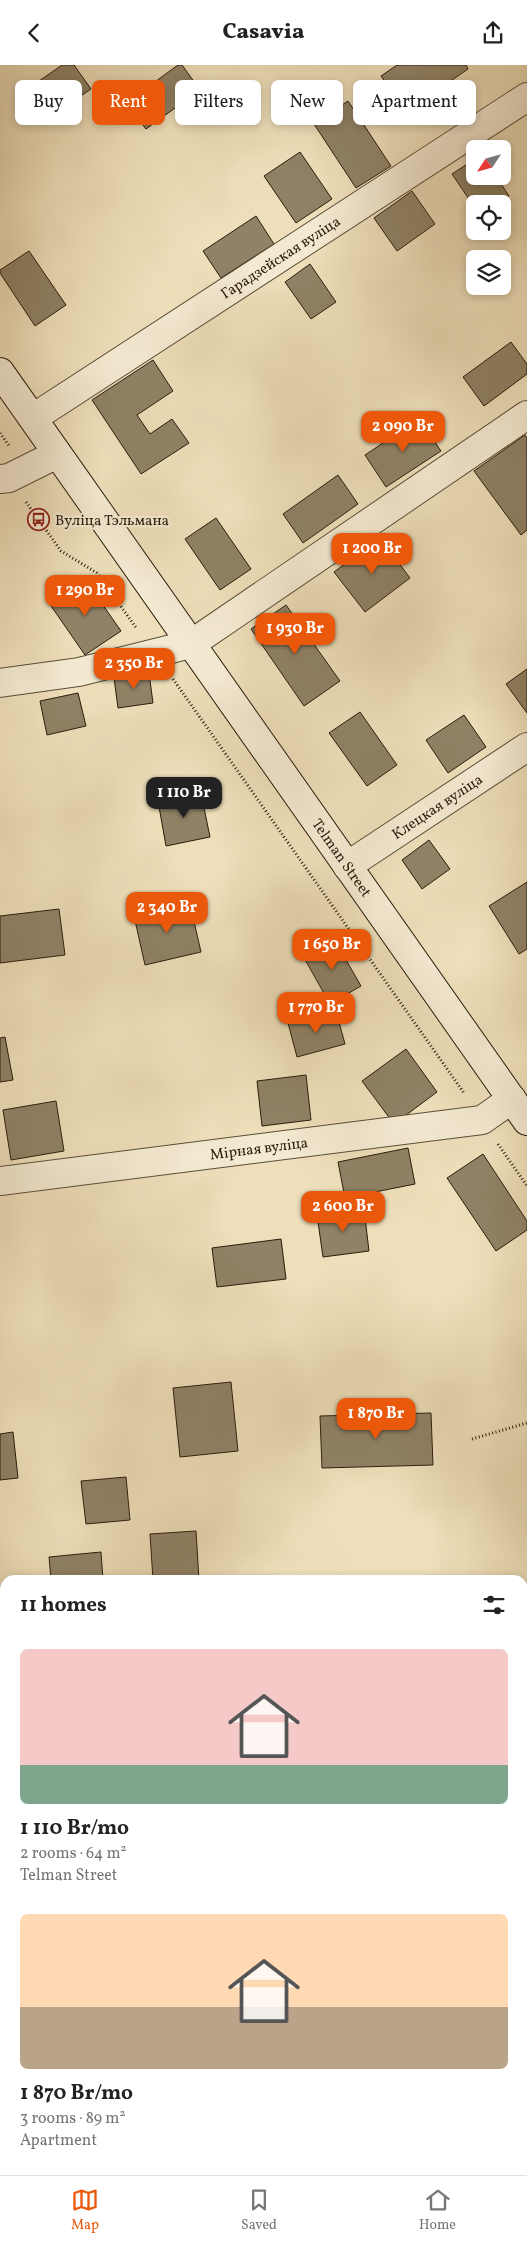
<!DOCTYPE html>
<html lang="en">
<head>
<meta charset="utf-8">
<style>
	:root { --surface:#fff; --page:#f2f2f2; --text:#222; --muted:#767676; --line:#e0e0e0; --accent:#ea580c }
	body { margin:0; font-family:Vollkorn,serif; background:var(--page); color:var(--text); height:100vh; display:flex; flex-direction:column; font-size:19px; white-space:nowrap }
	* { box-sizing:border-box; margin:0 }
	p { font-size:16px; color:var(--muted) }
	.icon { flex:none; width:28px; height:28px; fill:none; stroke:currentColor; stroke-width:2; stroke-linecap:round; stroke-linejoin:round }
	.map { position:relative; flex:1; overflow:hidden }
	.side { position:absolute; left:0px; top:1510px; width:528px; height:600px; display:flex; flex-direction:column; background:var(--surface); border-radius:15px 15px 0 0; box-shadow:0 2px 8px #0003 }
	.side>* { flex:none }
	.guide { position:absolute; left:15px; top:15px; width:498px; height:45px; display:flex; gap:10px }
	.needle { width:32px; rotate:234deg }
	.controls { position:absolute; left:466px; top:75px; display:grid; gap:10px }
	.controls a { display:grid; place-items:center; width:45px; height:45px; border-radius:8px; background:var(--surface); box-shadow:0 2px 8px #0003; font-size:25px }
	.price { position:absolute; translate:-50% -42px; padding:0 11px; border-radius:10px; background:var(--accent); color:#fff; font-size:16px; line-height:32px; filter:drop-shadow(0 1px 2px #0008) }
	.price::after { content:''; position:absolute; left:50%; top:30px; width:15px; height:11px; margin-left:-8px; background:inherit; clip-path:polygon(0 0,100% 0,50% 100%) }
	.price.active { background:#222; color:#fff }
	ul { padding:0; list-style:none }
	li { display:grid; align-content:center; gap:10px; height:265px; padding:0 20px }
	li span { display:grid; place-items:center; height:155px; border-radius:8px; color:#555 }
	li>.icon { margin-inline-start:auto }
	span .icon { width:90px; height:90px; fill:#fffc; stroke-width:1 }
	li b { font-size:21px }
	h2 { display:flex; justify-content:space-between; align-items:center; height:60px; padding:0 20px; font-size:21px }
	.pill { padding:0 18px; border-radius:8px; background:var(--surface); box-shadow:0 2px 8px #0003; font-size:18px; line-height:45px }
	.pill.active { background:var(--accent); color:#fff }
	header { display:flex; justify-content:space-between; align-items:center; height:65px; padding:0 20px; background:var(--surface); font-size:22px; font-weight:800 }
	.menu { display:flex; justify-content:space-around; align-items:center; height:70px; border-top:1px solid var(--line); background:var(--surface); font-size:14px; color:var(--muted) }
	.menu a { display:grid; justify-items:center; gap:2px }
	.menu .active { color:var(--accent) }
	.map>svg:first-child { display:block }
	.building { fill:#8f8266; stroke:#291d0c }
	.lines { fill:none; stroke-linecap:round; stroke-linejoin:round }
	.street-casing { stroke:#5a4e38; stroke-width:30 }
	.secondary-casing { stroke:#291d0c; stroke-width:30 }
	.path { stroke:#291d0c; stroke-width:3; stroke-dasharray:1 2.5; stroke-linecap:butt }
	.street { stroke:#f4ead2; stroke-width:28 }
	.secondary { stroke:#f4ead2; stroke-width:28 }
	.labels { text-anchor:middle; stroke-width:4.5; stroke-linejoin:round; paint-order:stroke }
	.street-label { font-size:15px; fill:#291d0c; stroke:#f4ead2 }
	.poi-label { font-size:15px; fill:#291d0c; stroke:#f4ead2; text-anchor:start }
</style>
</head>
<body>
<header><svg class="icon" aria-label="back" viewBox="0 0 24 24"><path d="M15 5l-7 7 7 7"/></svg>Casavia<svg class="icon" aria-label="share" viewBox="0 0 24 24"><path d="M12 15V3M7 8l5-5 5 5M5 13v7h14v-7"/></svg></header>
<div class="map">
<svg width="527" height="2110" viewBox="0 0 527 2110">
	<rect width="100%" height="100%" fill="#eedfba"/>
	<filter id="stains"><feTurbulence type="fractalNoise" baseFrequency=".004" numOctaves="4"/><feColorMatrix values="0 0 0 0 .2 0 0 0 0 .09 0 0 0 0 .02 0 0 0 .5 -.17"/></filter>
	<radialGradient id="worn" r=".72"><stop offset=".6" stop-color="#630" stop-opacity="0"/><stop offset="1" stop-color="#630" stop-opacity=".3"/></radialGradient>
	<g class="building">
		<polygon points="62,0 74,0 91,24 53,50 32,21"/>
		<polygon points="178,0 182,0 200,25 146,64 126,38"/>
		<polygon points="397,0 466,0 468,4 406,47 381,11"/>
		<polygon points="348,36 391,101 356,123 314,59"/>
		<polygon points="300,87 332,134 296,158 264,111"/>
		<polygon points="475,94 475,111 496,111 509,131 498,139 475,139 475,143 452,109"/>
		<polygon points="412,126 435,159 397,186 374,153"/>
		<polygon points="256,151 274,179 221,213 203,186"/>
		<polygon points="29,186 66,240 35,261 0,208 0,205"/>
		<polygon points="310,199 336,237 311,254 285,217"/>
		<polygon points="511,277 527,299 527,309 484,341 463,312"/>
		<polygon points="153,295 173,326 137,350 150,369 172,354 189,378 141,409 92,335"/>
		<polygon points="419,354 441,386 386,422 365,390"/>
		<polygon points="525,370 527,373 527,465 521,470 474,406"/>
		<polygon points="338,410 358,439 303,478 283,449"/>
		<polygon points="216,453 251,504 220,525 185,474"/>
		<polygon points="380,473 410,513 365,547 334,507"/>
		<polygon points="84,513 121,566 85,590 49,538"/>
		<polygon points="286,540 340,616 304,641 251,564"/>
		<polygon points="527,604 527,648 506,619"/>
		<polygon points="149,608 153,638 118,643 114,613"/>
		<polygon points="78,628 86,661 47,670 40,636"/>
		<polygon points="360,647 397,700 367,721 329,668"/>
		<polygon points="464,650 486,682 448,708 426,675"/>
		<polygon points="201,728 210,772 166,781 158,736"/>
		<polygon points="429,775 450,804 422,824 402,795"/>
		<polygon points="527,817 527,884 519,889 489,841"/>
		<polygon points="190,839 201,887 145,900 134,851"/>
		<polygon points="59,844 65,890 0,898 0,851"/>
		<polygon points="334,874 361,921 330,939 303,891"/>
		<polygon points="336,946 345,979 297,992 288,958"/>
		<polygon points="5,972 13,1015 0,1017 0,973"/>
		<polygon points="406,984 437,1027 394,1059 362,1016"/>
		<polygon points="306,1010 311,1055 262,1061 257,1016"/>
		<polygon points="56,1036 64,1086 11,1095 3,1045"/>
		<polygon points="408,1083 415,1119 345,1133 338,1097"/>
		<polygon points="483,1089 527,1156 527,1165 496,1186 447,1113"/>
		<polygon points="364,1144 369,1186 323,1192 317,1150"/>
		<polygon points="281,1174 286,1214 217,1222 212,1183"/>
		<polygon points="231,1317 238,1386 180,1392 173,1323"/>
		<polygon points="431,1348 433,1400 322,1403 320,1351"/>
		<polygon points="13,1367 18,1413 0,1415 0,1369"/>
		<polygon points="126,1412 130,1455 86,1459 81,1416"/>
		<polygon points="196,1466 199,1515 153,1515 150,1469"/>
		<polygon points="101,1487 103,1515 51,1515 49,1492"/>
		<polygon points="527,1835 527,1892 522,1893 522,1836"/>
		<polygon points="5,1879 5,1943 0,1944 0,1880"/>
		<polygon points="522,1977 527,1977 527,2020 522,2021"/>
	</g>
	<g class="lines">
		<defs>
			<g id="street">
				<path id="s1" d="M33 353 527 32"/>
				<polyline points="0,414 9,413 57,389"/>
				<polyline points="0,618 79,607 191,579 527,350"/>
				<path id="s2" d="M347 801 527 682"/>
				<path id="s3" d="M0 1116 482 1055 512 1034"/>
				<polyline points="0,1562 5,1561"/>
				<polyline points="115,2105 116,2110"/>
			</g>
			<g id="secondary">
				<path id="s4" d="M0 307 527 1056"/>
				<polyline points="522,1945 527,1945"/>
				<polyline points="0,1988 5,1988"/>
			</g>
		</defs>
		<use href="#street" class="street-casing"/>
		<use href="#secondary" class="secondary-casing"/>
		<g class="path">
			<polyline points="0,368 10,382"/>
			<polyline points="26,437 61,486 97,508 137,564"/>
			<polyline points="173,614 464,1028"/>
			<polyline points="498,1079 527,1121"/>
			<polyline points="472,1374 527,1358"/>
		</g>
		<use href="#street" class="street"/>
		<use href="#secondary" class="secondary"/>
	</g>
	<defs>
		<symbol id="bus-ring" viewBox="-11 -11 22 22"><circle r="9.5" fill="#f4ead2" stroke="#8f2418" stroke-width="1.5"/><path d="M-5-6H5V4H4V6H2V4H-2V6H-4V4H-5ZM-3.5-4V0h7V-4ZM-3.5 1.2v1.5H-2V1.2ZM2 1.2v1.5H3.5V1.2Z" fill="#8f2418"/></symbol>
	</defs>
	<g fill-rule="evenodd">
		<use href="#bus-ring" x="26" y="442" width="25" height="25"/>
	</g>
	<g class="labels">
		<g class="street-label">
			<text dy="5" stroke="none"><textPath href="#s1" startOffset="295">Гарадзейская вуліца</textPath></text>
			<text dy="5" stroke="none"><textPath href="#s2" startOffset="108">Клецкая вуліца</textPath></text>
			<text dy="5" stroke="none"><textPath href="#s4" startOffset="594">Telman Street</textPath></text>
			<text dy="5" stroke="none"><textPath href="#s3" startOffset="261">Мірная вуліца</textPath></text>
		</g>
		<g class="poi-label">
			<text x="55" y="460">Вуліца Тэльмана</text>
		</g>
	</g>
	<rect width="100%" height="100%" filter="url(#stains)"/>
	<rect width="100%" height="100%" fill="url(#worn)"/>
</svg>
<div class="controls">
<a><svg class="needle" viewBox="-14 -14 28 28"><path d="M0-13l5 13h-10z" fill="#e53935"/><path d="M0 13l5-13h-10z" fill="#767676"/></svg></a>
<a><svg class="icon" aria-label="locate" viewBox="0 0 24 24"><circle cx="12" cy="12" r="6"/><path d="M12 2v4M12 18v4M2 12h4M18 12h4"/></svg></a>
<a><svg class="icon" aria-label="layers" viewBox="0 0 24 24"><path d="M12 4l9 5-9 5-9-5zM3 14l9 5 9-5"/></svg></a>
</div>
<b class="price" style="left:403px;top:388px">2 090 Br</b>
<b class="price" style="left:372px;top:510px">1 200 Br</b>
<b class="price" style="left:85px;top:552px">1 290 Br</b>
<b class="price" style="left:295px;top:590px">1 930 Br</b>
<b class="price" style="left:134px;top:625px">2 350 Br</b>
<b class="price active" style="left:184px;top:754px">1 110 Br</b>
<b class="price" style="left:167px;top:869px">2 340 Br</b>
<b class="price" style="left:332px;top:906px">1 650 Br</b>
<b class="price" style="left:316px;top:969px">1 770 Br</b>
<b class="price" style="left:343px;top:1168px">2 600 Br</b>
<b class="price" style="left:376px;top:1375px">1 870 Br</b>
<div class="guide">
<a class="pill">Buy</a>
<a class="pill active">Rent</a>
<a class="pill">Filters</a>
<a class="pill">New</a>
<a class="pill">Apartment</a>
</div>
<section class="side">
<h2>11 homes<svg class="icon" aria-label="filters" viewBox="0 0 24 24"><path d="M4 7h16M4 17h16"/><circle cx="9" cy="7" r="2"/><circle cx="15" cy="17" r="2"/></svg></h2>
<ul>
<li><span style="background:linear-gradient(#f6c9c9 75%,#7fa58c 0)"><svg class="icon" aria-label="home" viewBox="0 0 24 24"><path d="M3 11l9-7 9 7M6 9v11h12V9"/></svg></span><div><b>1 110 Br/mo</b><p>2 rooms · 64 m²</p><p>Telman Street</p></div></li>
<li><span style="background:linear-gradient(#ffd9b3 60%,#b9a48a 0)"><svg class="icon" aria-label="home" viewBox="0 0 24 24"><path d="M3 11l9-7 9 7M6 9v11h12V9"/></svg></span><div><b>1 870 Br/mo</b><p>3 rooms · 89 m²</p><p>Apartment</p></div></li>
</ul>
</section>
</div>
<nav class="menu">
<a class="active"><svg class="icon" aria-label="map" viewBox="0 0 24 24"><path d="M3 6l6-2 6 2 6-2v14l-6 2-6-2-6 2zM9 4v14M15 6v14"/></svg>Map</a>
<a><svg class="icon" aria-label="saved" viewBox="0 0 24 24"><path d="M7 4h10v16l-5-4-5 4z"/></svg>Saved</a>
<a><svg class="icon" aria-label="home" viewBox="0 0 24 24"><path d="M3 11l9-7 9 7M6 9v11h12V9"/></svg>Home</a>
</nav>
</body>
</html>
